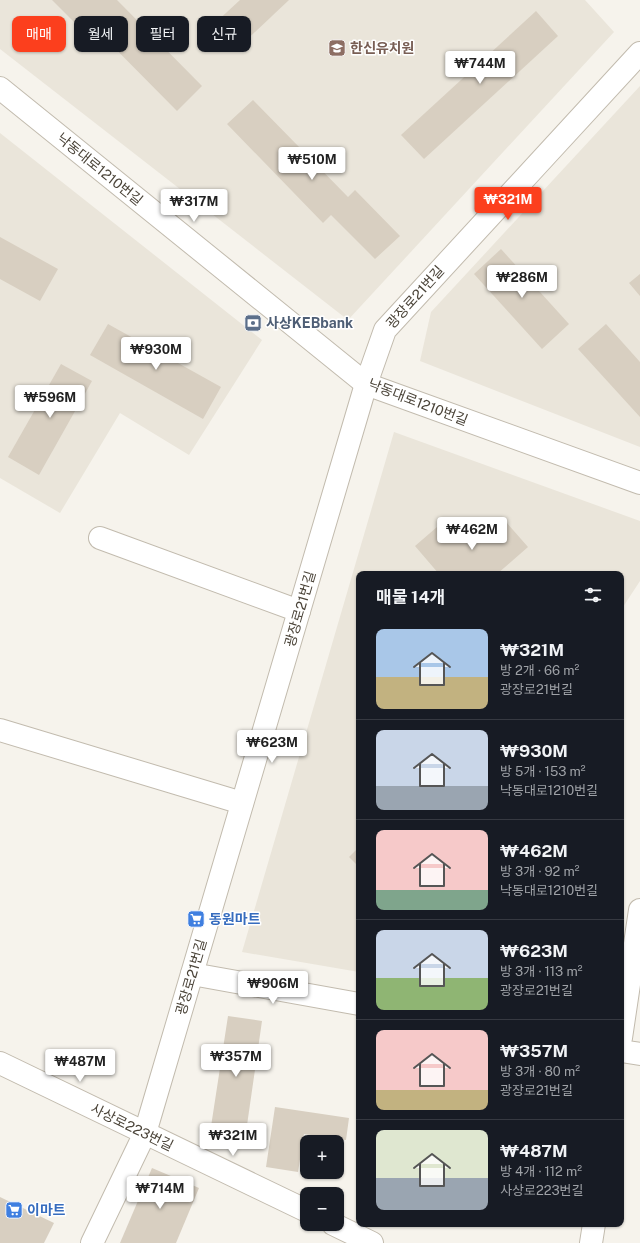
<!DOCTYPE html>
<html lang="ko">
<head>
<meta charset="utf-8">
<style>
	:root { --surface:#171b24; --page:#20242c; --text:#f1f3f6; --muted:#9ea1a6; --line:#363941; --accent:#fc3f1d }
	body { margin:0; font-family:"Public Sans","Noto Sans KR",sans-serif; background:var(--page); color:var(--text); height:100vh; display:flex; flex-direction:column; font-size:15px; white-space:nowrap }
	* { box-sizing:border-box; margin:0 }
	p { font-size:13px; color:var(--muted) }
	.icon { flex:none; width:22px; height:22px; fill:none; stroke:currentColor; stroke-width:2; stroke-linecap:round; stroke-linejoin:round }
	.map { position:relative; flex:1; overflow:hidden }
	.side { position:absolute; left:356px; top:571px; width:268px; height:656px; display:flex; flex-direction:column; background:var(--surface); border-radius:8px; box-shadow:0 1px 3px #0004 }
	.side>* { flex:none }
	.hud { position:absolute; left:12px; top:16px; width:284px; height:36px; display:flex; gap:8px }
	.controls { position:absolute; left:300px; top:1135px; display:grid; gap:8px }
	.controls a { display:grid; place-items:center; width:44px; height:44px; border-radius:8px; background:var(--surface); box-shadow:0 1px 3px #0004; font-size:20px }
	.price { position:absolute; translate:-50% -34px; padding:0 9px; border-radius:4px; background:#fff; color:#222; font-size:13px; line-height:26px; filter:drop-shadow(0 1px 2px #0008) }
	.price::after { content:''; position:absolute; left:50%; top:24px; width:12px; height:9px; margin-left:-6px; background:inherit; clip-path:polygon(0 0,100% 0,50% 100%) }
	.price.active { background:var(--accent); color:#fff }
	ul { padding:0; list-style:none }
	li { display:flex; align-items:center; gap:12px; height:100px; padding:0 20px }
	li+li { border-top:1px solid var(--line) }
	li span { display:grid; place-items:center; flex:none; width:112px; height:80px; border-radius:8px; color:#555 }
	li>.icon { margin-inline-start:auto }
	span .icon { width:48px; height:48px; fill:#fffc; stroke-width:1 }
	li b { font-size:17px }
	h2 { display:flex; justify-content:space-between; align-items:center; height:48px; padding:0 20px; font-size:17px }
	.chip { padding:0 14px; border-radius:8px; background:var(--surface); box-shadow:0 1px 3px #0004; font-size:14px; line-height:36px }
	.chip.active { background:var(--accent); color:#fff }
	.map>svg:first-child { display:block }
	.residential { fill:#eae5da }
	.building { fill:#d8cfc1 }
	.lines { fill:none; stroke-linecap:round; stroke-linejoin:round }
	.minor-casing { stroke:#c2bbae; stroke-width:24 }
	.minor { stroke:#fff; stroke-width:22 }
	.labels { text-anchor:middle; stroke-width:3; stroke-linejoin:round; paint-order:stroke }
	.education-label { font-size:14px; font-weight:bold; fill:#785e54; stroke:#fff; text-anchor:start }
	.street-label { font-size:14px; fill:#4b4439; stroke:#fff }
	.service-label { font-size:14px; font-weight:bold; fill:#4e5e75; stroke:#fff; text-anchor:start }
	.shop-label { font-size:14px; font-weight:bold; fill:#366cbe; stroke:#fff; text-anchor:start }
</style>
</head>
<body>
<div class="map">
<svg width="640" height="1243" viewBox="0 0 640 1243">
	<rect width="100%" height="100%" fill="#f6f3ec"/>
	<g class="residential">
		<polygon points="0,0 585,0 614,32 348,320 0,49"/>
		<polygon points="640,86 640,447 420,361 431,312"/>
		<polygon points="0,133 262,340 189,455 120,413 60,513 0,478"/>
		<polygon points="394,432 640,521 640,581 621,610 621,574 359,574 359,972 242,952"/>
	</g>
	<g class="building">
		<polygon points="52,0 117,0 202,86 177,111 84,17 76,24"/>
		<polygon points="240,0 289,0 237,49 214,24"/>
		<polygon points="536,11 558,36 424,159 401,135"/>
		<polygon points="253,100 348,197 355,190 400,236 375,259 331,215 323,223 227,124"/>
		<polygon points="0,237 58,269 40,301 0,279"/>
		<polygon points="501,249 569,324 542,349 474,274"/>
		<polygon points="640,274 640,296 629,283"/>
		<polygon points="108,324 221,387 203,419 90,355"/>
		<polygon points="606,324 640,362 640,417 578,349"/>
		<polygon points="61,364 92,381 39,475 8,457"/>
		<polygon points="474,523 488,540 507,523 528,547 497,574 439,574 415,546 437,527 451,543"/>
		<polygon points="359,847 359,867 349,857"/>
		<polygon points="228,1016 262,1021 245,1139 210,1133"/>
		<polygon points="275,1107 349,1118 346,1140 304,1134 298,1172 266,1167"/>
		<polygon points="152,1168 199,1188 176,1243 120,1243"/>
		<polygon points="0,1197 54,1223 44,1243 0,1243"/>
	</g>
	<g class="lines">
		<defs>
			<g id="minor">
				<polyline points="0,88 366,384 640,483"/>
				<polyline points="100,538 299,611"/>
				<polyline points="0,730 242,803"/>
				<polyline points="192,974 359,1004"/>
				<polyline points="621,1038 640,910"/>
				<polyline points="621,1051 640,1054"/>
				<polyline points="0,1063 307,1211"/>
				<polyline points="333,1224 372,1243"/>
				<polyline points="92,1243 145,1133 366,384 385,330 640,53"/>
				<polyline points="591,1243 594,1224"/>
			</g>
		</defs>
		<use href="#minor" class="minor-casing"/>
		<use href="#minor" class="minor"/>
	</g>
	<defs>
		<symbol id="school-square" viewBox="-11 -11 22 22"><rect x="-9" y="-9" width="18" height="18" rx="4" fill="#8d6e63" stroke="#fff"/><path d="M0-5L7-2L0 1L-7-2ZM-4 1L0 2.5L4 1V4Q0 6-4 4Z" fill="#fff"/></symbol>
		<symbol id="bank-square" viewBox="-11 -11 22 22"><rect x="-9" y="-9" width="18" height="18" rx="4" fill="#5c6f8a" stroke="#fff"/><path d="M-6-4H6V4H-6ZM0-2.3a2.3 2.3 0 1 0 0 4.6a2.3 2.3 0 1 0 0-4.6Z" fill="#fff"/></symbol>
		<symbol id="supermarket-square" viewBox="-11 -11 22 22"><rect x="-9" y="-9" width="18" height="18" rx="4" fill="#3f7fe0" stroke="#fff"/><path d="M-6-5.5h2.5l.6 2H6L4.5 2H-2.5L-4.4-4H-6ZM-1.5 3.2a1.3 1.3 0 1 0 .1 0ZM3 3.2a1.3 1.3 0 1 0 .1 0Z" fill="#fff"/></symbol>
	</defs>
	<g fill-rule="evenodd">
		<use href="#school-square" x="327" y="38" width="20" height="20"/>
		<use href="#bank-square" x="243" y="313" width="20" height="20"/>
		<use href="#supermarket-square" x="186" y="909" width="20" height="20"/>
		<use href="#supermarket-square" x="4" y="1200" width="20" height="20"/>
	</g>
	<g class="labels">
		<g class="education-label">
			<text x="350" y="53">한신유치원</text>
		</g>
		<g class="street-label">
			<text transform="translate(100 169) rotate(39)" y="5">낙동대로1210번길</text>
			<text transform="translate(415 297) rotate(-48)" y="5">광장로21번길</text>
			<text transform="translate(418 402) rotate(21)" y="5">낙동대로1210번길</text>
			<text transform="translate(300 609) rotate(-74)" y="5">광장로21번길</text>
			<text transform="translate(191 977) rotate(-74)" y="5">광장로21번길</text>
			<text transform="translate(132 1127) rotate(26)" y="5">사상로223번길</text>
		</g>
		<g class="service-label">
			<text x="266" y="328">사상KEBbank</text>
		</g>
		<g class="shop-label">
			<text x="209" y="924">동원마트</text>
			<text x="27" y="1215">이마트</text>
		</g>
	</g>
</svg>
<div class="controls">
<a>+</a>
<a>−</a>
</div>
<b class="price" style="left:480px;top:85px">₩744M</b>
<b class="price" style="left:312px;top:181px">₩510M</b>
<b class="price active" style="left:508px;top:221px">₩321M</b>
<b class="price" style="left:194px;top:223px">₩317M</b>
<b class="price" style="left:522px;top:299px">₩286M</b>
<b class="price" style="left:156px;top:371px">₩930M</b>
<b class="price" style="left:50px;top:419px">₩596M</b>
<b class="price" style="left:472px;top:551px">₩462M</b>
<b class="price" style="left:272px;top:764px">₩623M</b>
<b class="price" style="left:273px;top:1005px">₩906M</b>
<b class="price" style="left:236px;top:1078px">₩357M</b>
<b class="price" style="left:80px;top:1083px">₩487M</b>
<b class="price" style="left:233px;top:1157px">₩321M</b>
<b class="price" style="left:160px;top:1210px">₩714M</b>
<div class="hud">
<a class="chip active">매매</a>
<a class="chip">월세</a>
<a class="chip">필터</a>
<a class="chip">신규</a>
</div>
<section class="side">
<h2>매물 14개<svg class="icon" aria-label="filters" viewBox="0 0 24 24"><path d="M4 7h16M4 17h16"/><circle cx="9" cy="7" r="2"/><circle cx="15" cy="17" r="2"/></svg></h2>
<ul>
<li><span style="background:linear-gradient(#a9c7e8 60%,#c2b280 0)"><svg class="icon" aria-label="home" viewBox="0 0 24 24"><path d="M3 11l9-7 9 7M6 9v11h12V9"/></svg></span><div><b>₩321M</b><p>방 2개 · 66 m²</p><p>광장로21번길</p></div></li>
<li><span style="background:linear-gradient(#c9d6e8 70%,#9aa5b1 0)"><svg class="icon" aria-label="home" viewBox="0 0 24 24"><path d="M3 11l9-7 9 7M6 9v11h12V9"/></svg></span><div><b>₩930M</b><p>방 5개 · 153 m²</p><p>낙동대로1210번길</p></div></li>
<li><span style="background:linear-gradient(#f6c9c9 75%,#7fa58c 0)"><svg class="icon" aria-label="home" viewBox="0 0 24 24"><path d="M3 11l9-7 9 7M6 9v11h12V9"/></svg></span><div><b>₩462M</b><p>방 3개 · 92 m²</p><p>낙동대로1210번길</p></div></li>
<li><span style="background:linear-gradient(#c9d6e8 60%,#8fb573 0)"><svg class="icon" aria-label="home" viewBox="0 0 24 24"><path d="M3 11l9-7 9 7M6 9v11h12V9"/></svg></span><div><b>₩623M</b><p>방 3개 · 113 m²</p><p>광장로21번길</p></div></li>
<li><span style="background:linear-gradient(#f6c9c9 75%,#c2b280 0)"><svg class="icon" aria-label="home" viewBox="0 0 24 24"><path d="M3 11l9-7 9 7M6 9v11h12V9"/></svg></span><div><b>₩357M</b><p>방 3개 · 80 m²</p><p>광장로21번길</p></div></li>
<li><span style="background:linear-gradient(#dfe7d0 60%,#9aa5b1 0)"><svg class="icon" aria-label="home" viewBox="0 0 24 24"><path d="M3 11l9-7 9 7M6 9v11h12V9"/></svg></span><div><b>₩487M</b><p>방 4개 · 112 m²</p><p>사상로223번길</p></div></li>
</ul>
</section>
</div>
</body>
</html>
